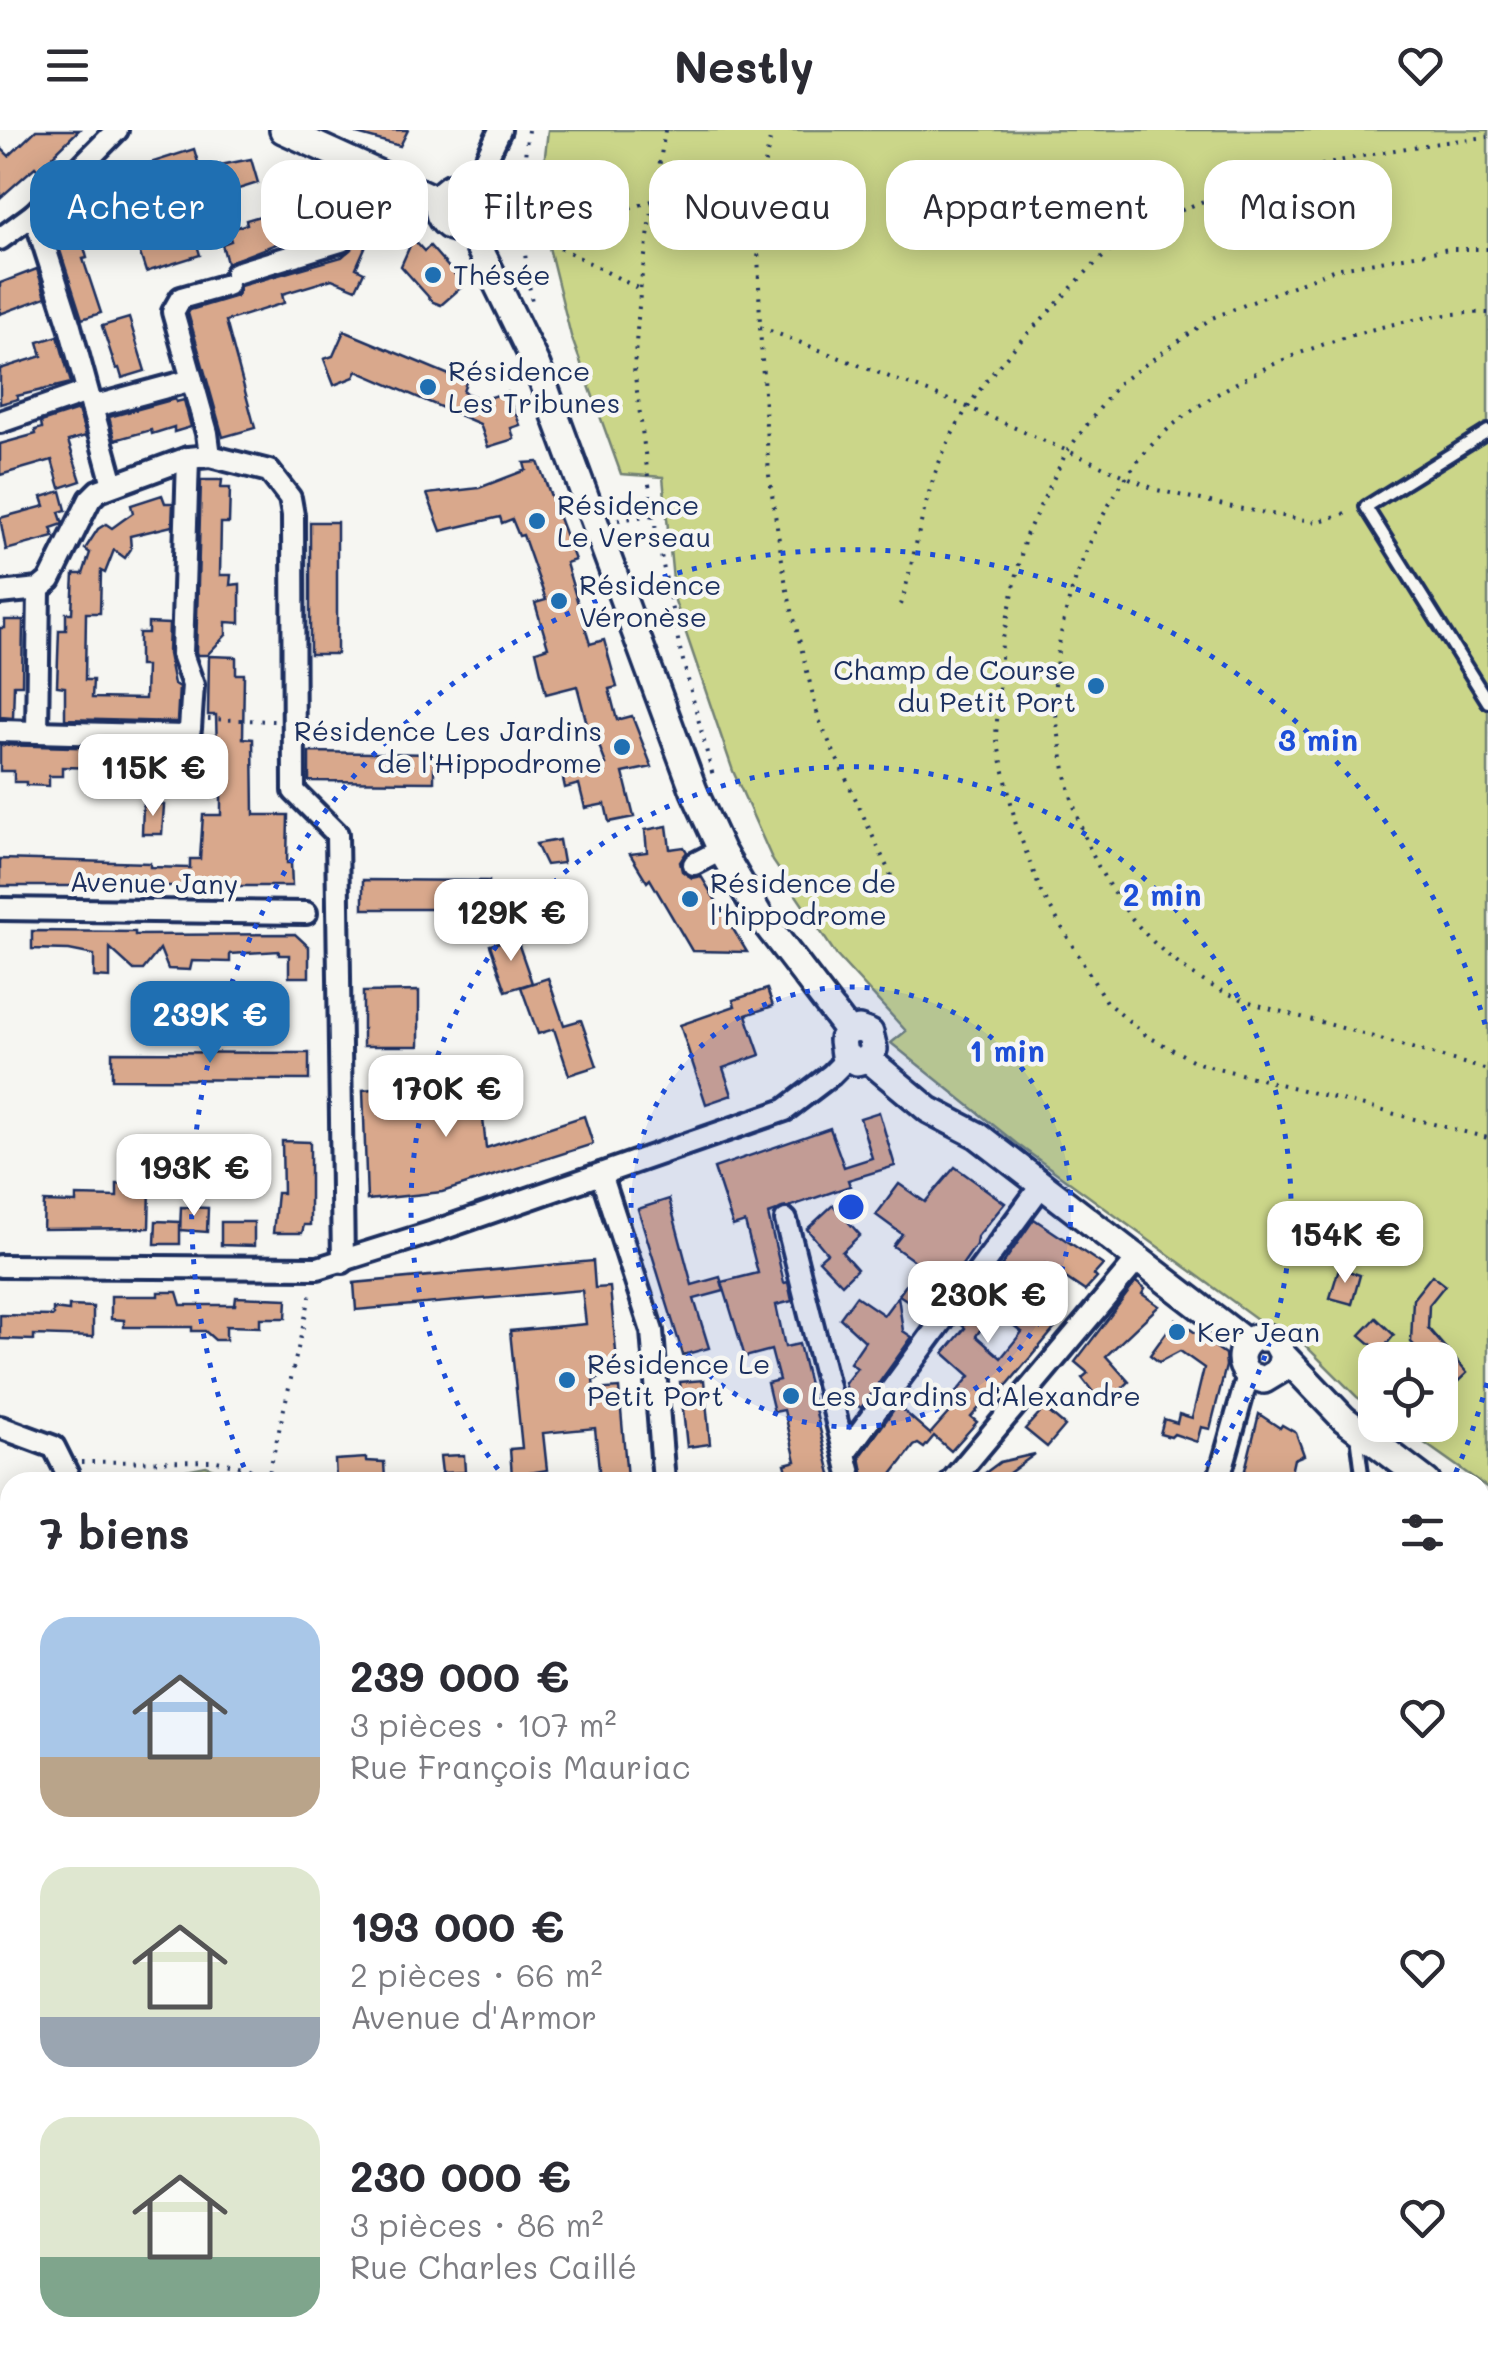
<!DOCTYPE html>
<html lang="fr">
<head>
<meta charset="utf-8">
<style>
	:root { --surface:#fff; --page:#f2f2f3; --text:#2b2b33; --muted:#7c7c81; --accent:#1f6fb2 }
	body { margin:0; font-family:Mali,sans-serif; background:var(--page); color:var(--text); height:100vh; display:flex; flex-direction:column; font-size:38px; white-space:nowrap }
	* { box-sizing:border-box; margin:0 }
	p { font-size:32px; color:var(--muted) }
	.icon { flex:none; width:55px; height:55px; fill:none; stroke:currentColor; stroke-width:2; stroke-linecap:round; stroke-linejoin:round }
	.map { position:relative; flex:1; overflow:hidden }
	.details { position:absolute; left:0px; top:1342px; width:1490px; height:892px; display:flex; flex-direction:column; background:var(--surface); border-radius:30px 30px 0 0; box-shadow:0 5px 25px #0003 }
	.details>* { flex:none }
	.banner { position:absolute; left:30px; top:30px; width:1430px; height:90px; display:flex; gap:20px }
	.fabs { position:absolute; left:1358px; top:1212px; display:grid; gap:20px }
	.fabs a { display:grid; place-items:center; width:100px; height:100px; border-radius:20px; background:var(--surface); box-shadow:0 5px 25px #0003; font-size:50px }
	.price { position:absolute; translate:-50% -85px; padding:0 22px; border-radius:20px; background:#fff; color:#222; font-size:32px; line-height:65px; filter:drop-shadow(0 2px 5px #0008) }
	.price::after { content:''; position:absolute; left:50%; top:60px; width:30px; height:22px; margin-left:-15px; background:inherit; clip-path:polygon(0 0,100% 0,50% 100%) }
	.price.selected { background:var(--accent); color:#fff }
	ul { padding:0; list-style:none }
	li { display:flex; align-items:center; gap:30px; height:250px; padding:0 40px }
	li span { display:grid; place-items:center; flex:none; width:280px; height:200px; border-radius:30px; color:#555 }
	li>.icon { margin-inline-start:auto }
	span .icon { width:120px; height:120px; fill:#fffc; stroke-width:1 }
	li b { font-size:42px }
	h2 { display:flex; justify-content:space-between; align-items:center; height:120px; padding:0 40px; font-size:42px }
	.tag { padding:0 35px; border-radius:30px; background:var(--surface); box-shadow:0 5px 25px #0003; font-size:35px; line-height:90px }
	.tag.selected { background:var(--accent); color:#fff }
	header { display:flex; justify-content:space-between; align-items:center; height:130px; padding:0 40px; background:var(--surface); font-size:45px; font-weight:800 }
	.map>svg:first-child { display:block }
	.green { fill:#cbd689; stroke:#738274; stroke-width:2.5 }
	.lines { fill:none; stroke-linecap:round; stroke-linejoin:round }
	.river { stroke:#9ed1fb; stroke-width:32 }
	.building { fill:#d9a88c; stroke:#1b2f5e; stroke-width:2.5; fill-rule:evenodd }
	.service-casing { stroke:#1b2f5e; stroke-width:18 }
	.minor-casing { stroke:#1b2f5e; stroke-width:28 }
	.tertiary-casing { stroke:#1b2f5e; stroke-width:32 }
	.path { stroke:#1b2f5e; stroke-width:4; stroke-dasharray:2.5 8; stroke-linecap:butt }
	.service { stroke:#f6f6f2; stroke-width:10 }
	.minor { stroke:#f6f6f2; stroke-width:20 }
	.tertiary { stroke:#f6f6f2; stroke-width:25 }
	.ring { fill:none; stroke:#1d4ed8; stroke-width:5; stroke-dasharray:5 10 }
	.poi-dot { fill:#1f6fb2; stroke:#f6f6f2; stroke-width:4 }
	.labels { text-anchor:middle; stroke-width:9; stroke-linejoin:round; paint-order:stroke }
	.poi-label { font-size:28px; fill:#1b2f5e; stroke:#f6f6f2; text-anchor:start }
	.street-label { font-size:28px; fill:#1b2f5e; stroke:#f6f6f2 }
	.centre { fill:#1d4ed8; stroke:#f6f6f2; stroke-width:5 }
	.ring-label { font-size:30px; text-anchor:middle; font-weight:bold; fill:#1d4ed8; stroke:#f6f6f2; stroke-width:9; stroke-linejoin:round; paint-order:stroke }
</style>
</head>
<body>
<header><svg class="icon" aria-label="menu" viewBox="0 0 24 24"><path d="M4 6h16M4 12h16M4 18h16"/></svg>Nestly<svg class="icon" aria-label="heart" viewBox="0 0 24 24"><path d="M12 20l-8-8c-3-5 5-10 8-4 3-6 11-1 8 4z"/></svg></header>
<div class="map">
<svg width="1488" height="2233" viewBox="0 0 1488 2233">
	<rect width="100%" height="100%" fill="#f6f6f2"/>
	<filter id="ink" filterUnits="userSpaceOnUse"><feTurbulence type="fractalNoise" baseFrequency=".01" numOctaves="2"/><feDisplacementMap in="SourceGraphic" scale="20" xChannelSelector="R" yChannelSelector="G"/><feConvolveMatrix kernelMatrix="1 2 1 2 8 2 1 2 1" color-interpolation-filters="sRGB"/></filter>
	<g filter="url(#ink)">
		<g class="green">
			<polygon points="548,0 1488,0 1488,1358 1399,1295 1440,1295 1440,1230 1375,1230 1375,1279 1357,1267 1300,1210 1257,1189 1017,1014 891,913 906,901 837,826 773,731 733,641 675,471 663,347 621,344 571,206 539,77"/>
			<polygon points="206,1336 246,1352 125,1352"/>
			<polygon points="1480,1423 1488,1429 1488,1667 1480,1654"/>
			<polygon points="10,1556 10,1860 0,1859 0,1560"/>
			<polygon points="1488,1828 1488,2233 220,2233 255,2225 1480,2225 1480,1835"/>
		</g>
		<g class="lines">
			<g class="river">
				<polyline points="0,1697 10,1695"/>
				<polyline points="1480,1921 1488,1922"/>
			</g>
		</g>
		<g class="building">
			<polygon points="36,0 79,0 38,40 35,37 0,68 0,17 9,26"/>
			<polygon points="357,0 408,0 400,16 357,4"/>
			<polygon points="194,19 200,39 251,29 258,53 229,62 227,58 184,71 200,125 146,142 133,102 84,117 87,128 83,129 101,183 82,189 56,108 93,96 88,82 100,78 98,71 114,66 112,60 131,55 129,48 151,37 150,33"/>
			<polygon points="308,51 318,76 326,73 333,95 331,100 276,114 227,133 222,114 231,111 228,100 247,94 246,90 291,77 286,58"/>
			<polygon points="368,81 389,91 380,111 370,106 356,138 364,142 356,159 332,149 282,164 284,173 226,191 255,298 223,307 188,183 190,180 237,166 240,156 342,127 353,117"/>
			<polygon points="413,109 424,121 430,116 464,155 441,175 433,172 401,136"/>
			<polygon points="37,139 46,167 0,184 0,153"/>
			<polygon points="129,188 145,241 122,248 119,238 116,239 102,196"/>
			<polygon points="344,201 466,252 463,262 482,270 507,262 520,295 511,298 514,309 488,317 480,294 357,241 354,247 334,255 324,229 333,226"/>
			<polygon points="58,206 71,253 17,266 18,269 0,274 0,239 42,226 38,212"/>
			<polygon points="175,269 176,272 184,270 191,297 174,302 174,297 152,304 151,300 115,310 109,287"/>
			<polygon points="78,280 86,306 68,311 81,351 60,358 52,330 0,345 0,314 36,304 35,300 42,298 41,292"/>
			<polygon points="538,332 575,430 566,433 590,514 604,510 617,557 609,559 617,590 632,586 652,637 623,643 634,687 609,692 605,674 585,678 579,654 565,658 562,644 606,634 592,597 588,598 577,556 546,564 536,521 548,517 535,473 546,470 523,405 519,406 512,389 502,393 500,387 441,401 427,364 479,358 526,340 524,333"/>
			<polygon points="201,350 222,350 221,358 230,358 229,393 221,393 220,445 231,445 230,455 240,454 240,493 226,492 226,505 207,525 197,525 196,522"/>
			<polygon points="61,361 66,380 59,382 63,394 51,398 54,407 6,420 0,388 45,376 42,367"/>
			<polygon points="162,365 165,373 173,373 172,396 130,406 131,419 125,428 114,420 105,443 101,441 100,483 86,483 85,550 93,550 92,568 145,569 146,536 139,536 139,503 148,503 148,493 169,494 168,524 174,554 179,557 177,592 65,589 65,557 57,556 59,500 66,500 66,483 72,483 74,444 83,444 90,423 85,419 98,399 106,394 112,398 123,390 133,383 131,375"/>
			<rect x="310" y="392" width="27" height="132"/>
			<polygon points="5,490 23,490 22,555 14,555 13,588 0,587 0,498 5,498"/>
			<polygon points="209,526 236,527 236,544 244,544 243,608 253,609 254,685 288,685 287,733 291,733 292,756 0,756 0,729 150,733 150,737 190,738 190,729 200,729 203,685 221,685 221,642 207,640 207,620 217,620 216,585 208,585"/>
			<polygon points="0,615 179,620 179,638 138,638 137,663 103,662 104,638 62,637 62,646 49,646 49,656 26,655 26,652 14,652 14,641 0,641"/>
			<polygon points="309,622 434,624 434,652 309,651"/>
			<polygon points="143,674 164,675 162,704 142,704"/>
			<polygon points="667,696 670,719 684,717 687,722 680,732 682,741 692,748 701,746 747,822 692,821 650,749 647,752 630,724 647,722 645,700"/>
			<polygon points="559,710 563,733 546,735 536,714"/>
			<polygon points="363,750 489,751 489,779 363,779"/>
			<polygon points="32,801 135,802 135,805 295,804 309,817 309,847 289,847 289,825 279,825 279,821 230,824 230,832 192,831 190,840 168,839 160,819 143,840 134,840 110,818 110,848 94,847 94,825 69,820 32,819"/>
			<polygon points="516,807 532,853 506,861 490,815"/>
			<polygon points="548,848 564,895 581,890 597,936 569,945 554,899 538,904 521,857"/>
			<polygon points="767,859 773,876 746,885 760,925 723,938 732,965 706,974 680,895 735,876 733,870"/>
			<polygon points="419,861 419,916 363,916 363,862"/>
			<polygon points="112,922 309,923 309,950 112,949"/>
			<polygon points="479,950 486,1018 584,986 593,1014 442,1062 367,1070 363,960"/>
			<polygon points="879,982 895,1036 848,1050 850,1056 768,1084 784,1153 788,1152 792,1171 776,1175 785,1217 799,1214 833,1352 790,1352 785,1334 796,1331 784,1280 774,1282 767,1253 779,1250 771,1220 745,1227 722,1152 758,1143 745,1092 733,1096 714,1038 830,998 844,1037 872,1028 860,988"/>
			<polygon points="282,1011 310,1012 310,1095 304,1095 302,1103 273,1103 277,1063 283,1063"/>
			<polygon points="955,1037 1005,1073 977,1107 976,1115 953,1148 948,1149 934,1167 938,1169 928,1184 899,1165 920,1135 893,1116 902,1104 876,1085 899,1054 925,1072"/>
			<polygon points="117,1054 150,1055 149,1098 43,1099 44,1072 76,1073 76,1066 117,1067"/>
			<polygon points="669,1069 692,1155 720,1147 724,1161 694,1169 709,1218 683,1225 638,1079"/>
			<polygon points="833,1075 860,1105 842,1122 857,1139 842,1154 819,1130 827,1123 807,1099"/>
			<polygon points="181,1077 208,1078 207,1102 180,1100"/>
			<path d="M1034 1089 1103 1135 1094 1145 1097 1148 1085 1161 1045 1134 1025 1163 1061 1191 997 1267 992 1263 971 1287 977 1292 951 1321 934 1306 924 1318 918 1314 914 1316 886 1352H865L860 1327 897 1275 930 1304 952 1279 946 1274 970 1246 944 1223 965 1198 961 1194ZM994 1180 1022 1202 1001 1228 976 1206Z"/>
			<polygon points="156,1091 180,1092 180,1114 155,1114"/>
			<polygon points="221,1092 254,1092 254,1116 221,1115"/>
			<polygon points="593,1131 595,1158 610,1157 618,1243 593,1250 594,1260 619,1258 627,1348 600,1350 595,1298 543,1303 547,1340 512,1346 510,1319 522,1318 510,1201 586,1194 582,1160 356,1180 354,1153"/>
			<polygon points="1339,1138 1360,1145 1352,1174 1330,1168"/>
			<polygon points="1432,1145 1445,1155 1429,1175 1428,1198 1467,1243 1452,1257 1440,1244 1440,1230 1428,1230 1411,1212 1413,1169"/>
			<polygon points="1136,1152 1145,1159 1142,1164 1159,1176 1106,1226 1129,1252 1104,1276 1082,1248 1088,1243 1075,1232"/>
			<polygon points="158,1162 177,1162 181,1175 235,1175 236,1167 287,1169 286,1188 260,1188 260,1197 226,1196 226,1210 215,1210 205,1201 192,1201 192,1197 124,1197 124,1190 111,1189 111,1166 158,1166"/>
			<polygon points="856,1166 884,1185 898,1166 903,1201 912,1207 861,1278 850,1270 845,1253 857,1238 850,1233 865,1211 840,1188"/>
			<polygon points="69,1176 93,1177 93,1207 34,1205 34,1210 0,1209 0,1185 53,1186 53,1179 69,1181"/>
			<polygon points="1376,1188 1394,1205 1380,1222 1360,1205"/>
			<polygon points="1176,1189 1225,1224 1226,1236 1210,1299 1201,1297 1197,1312 1174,1304 1171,1307 1160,1304 1164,1289 1177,1293 1179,1284 1192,1288 1204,1238 1180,1221 1159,1232 1150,1225"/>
			<polygon points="704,1250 710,1314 687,1317 680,1252"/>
			<polygon points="1044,1278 1065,1296 1047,1317 1025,1299"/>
			<polygon points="1259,1284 1280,1298 1282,1295 1296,1303 1304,1325 1294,1329 1289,1352 1242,1352"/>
			<polygon points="1035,1324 997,1352 973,1352 1000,1332"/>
			<polygon points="464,1325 465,1342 442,1343 440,1326"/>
			<polygon points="366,1328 366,1331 384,1332 385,1350 336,1352 335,1330"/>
		</g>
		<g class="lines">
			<defs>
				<g id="service">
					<polyline points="1488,301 1366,377 1488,572"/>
					<polyline points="1357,1305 1363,1352"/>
					<polyline points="1480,1734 1488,1748"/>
					<polyline points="1480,1820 1488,1811"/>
				</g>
				<g id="minor">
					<polyline points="472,59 500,0"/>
					<polyline points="34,84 69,193 113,354"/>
					<polyline points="0,109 34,84 117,0"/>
					<polyline points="236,143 341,111 370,38"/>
					<polyline points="92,277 192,250"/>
					<polyline points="0,292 87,262"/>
					<polyline points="210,326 207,303 173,182 181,168 227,155"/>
					<polyline points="0,463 39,459 50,450 90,369 98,361 188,328 210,326 269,341 290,368 293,385 294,661 337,704 343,1132"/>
					<polyline points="0,601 183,606 190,599 193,555 182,524 188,328"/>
					<polyline points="37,602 39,459"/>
					<polyline points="694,734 721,720"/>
					<polyline points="0,779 306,783"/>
					<polyline points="601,1044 652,1201 664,1352"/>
					<polyline points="786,1090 852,1352"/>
					<polyline points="0,1136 318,1138 433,1102 785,980 831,945 847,929"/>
					<polyline points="0,1297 54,1317 68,1345 66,1352"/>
					<polyline points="845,1323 1041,1056"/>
					<polyline points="951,1352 1138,1129"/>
					<polyline points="1218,1352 1248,1245"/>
					<polyline points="0,1420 10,1415"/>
					<polyline points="0,2120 10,2126"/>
					<polyline points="24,2233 36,2225"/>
				</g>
				<g id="tertiary">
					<polyline points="283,0 439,71"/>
					<circle cx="460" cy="77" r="22"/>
					<polyline points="469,97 537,236 694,661 721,720 759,785 848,901"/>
					<polyline points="848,901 842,910 844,925 857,932 868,929"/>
					<polyline points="848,901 859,899 870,903 874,919 868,929"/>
					<polyline points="868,929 929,980 977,1005 1247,1213"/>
					<path d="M1283 1225 1279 1241 1264 1250 1248 1245C1237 1232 1239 1218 1254 1208H1269L1276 1212 1283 1225 1344 1289 1427 1352"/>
					<polyline points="1480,1393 1488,1399"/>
				</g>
			</defs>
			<use href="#service" class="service-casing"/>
			<use href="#minor" class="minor-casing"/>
			<use href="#tertiary" class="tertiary-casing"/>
			<g class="path">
				<path d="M528 0C520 61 521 117 533 177"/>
				<polyline points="665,0 641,151 634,238 653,385 679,515 714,650"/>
				<polyline points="772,0 757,71 760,197 769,345 786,456 819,590 893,750"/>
				<polyline points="498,49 505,99"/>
				<polyline points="523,98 641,160"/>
				<polyline points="499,105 505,99 571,97 652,71"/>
				<polyline points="1488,119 1449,119 1335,139 1212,188 1119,253 1067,321 1025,407 1002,513 996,606 1016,695 1041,762 1106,872 1147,906 1198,933 1488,1008"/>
				<path d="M1488 183C1443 181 1383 195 1340 209 1280 228 1222 256 1173 295 1105 350 1053 478 1055 565 1055 590 1061 615 1065 640 1081 719 1120 793 1188 841 1229 871 1280 881 1328 894 1381 909 1435 925 1488 940"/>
				<polyline points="760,197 967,277 1157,360 1237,378 1317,392 1352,381"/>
				<polyline points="618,390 653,385"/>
				<path d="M901 475C914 430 923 371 941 328 963 275 1002 228 1043 188 1065 166 1087 138 1113 119 1201 53 1379 18 1488 7"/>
				<polyline points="208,589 274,591"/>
				<polyline points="81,1332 217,1331 247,1338 267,1349"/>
				<polyline points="267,1352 312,1158"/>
				<polyline points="0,1585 10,1582"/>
				<polyline points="0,1628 10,1622"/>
				<polyline points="1480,1629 1488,1642"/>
				<polyline points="0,1718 10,1716"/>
				<polyline points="0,1801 10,1799"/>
				<polyline points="0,1830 10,1829"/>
				<polyline points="1480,1864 1488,1858"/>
				<polyline points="1480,1893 1488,1894"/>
				<polyline points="1480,1943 1488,1942"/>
				<polyline points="1480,2045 1488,2038"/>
				<polyline points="1480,2152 1488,2150"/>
				<polyline points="129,2225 146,2233"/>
				<polyline points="265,2225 269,2233"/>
				<polyline points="402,2225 402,2233"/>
				<polyline points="1116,2225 1129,2233"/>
				<polyline points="1158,2225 1162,2233"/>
				<polyline points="1272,2225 1287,2233"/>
				<polyline points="306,2233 309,2225"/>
				<polyline points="322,2233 352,2225"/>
				<polyline points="518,2233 521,2225"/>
				<polyline points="620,2233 624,2225"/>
				<polyline points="730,2233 733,2225"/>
				<polyline points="791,2233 793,2225"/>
				<polyline points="1251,2233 1271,2225"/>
			</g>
			<use href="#service" class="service"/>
			<use href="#minor" class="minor"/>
			<use href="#tertiary" class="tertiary"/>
		</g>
	</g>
	<circle cx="851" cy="1077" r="220" fill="#1d4ed8" fill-opacity=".12"/>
	<g class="ring">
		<circle cx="851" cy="1077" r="220"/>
		<path d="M507 1351A440 440 0 1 1 1195 1351"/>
		<path d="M1487 1253A660 660 0 0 1 1452 1351M250 1351A660 660 0 1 1 1487 901"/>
	</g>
	<g class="poi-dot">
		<circle cx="433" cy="145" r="10"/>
		<circle cx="428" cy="257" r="10"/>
		<circle cx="537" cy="391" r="10"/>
		<circle cx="559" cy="471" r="10"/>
		<circle cx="1096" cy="556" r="10"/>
		<circle cx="622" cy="617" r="10"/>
		<circle cx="690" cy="769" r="10"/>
		<circle cx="1177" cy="1202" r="10"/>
		<circle cx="567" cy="1250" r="10"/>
		<circle cx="791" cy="1266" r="10"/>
	</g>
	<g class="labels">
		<g class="poi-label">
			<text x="453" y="155">Thésée</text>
			<text x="448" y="251">Résidence<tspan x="448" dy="32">Les Tribunes</tspan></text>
			<text x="557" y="385">Résidence<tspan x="557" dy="32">Le Verseau</tspan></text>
			<text x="579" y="465">Résidence<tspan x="579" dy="32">Véronèse</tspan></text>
			<text x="1076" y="550" text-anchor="end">Champ de Course<tspan x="1076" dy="32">du Petit Port</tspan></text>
			<text x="602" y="611" text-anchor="end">Résidence Les Jardins<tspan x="602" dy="32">de l'Hippodrome</tspan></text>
			<text x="710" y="763">Résidence de<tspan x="710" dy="32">l'hippodrome</tspan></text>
			<text x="1197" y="1212">Ker Jean</text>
			<text x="587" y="1244">Résidence Le<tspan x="587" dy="32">Petit Port</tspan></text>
			<text x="811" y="1276">Les Jardins d'Alexandre</text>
		</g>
		<g class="street-label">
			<text transform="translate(154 753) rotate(1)" y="10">Avenue Jany</text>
		</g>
	</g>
	<circle cx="851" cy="1077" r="15" class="centre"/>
	<g class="ring-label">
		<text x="1318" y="621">3 min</text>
		<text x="1162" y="776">2 min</text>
		<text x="1007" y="932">1 min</text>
	</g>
</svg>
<div class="fabs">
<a><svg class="icon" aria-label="locate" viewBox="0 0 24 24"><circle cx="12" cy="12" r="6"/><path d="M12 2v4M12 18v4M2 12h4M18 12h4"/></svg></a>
</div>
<b class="price" style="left:153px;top:689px">115K €</b>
<b class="price" style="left:511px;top:834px">129K €</b>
<b class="price selected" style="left:210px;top:936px">239K €</b>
<b class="price" style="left:446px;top:1010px">170K €</b>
<b class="price" style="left:194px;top:1089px">193K €</b>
<b class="price" style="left:1345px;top:1156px">154K €</b>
<b class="price" style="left:988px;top:1216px">230K €</b>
<div class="banner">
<a class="tag selected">Acheter</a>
<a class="tag">Louer</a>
<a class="tag">Filtres</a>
<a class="tag">Nouveau</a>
<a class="tag">Appartement</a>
<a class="tag">Maison</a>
</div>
<section class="details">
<h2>7 biens<svg class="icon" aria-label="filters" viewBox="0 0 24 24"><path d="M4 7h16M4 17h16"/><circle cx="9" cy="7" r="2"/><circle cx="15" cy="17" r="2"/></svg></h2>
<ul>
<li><span style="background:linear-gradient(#a9c7e8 70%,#b9a48a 0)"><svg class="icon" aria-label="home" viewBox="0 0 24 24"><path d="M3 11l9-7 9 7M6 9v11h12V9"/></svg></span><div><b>239 000 €</b><p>3 pièces · 107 m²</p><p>Rue François Mauriac</p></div><svg class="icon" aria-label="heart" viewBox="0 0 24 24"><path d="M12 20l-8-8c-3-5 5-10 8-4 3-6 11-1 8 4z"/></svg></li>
<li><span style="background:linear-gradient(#dfe7d0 75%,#9aa5b1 0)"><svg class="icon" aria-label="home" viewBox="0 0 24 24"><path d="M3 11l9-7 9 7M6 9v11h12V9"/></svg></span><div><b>193 000 €</b><p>2 pièces · 66 m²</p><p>Avenue d'Armor</p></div><svg class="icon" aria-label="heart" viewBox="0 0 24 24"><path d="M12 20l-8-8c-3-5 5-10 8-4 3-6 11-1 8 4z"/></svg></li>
<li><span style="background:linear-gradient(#dfe7d0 70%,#7fa58c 0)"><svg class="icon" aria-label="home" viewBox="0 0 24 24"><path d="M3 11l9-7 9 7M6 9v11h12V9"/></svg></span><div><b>230 000 €</b><p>3 pièces · 86 m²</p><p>Rue Charles Caillé</p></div><svg class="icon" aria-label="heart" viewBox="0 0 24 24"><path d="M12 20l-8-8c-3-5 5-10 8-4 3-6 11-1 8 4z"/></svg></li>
</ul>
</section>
</div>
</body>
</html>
